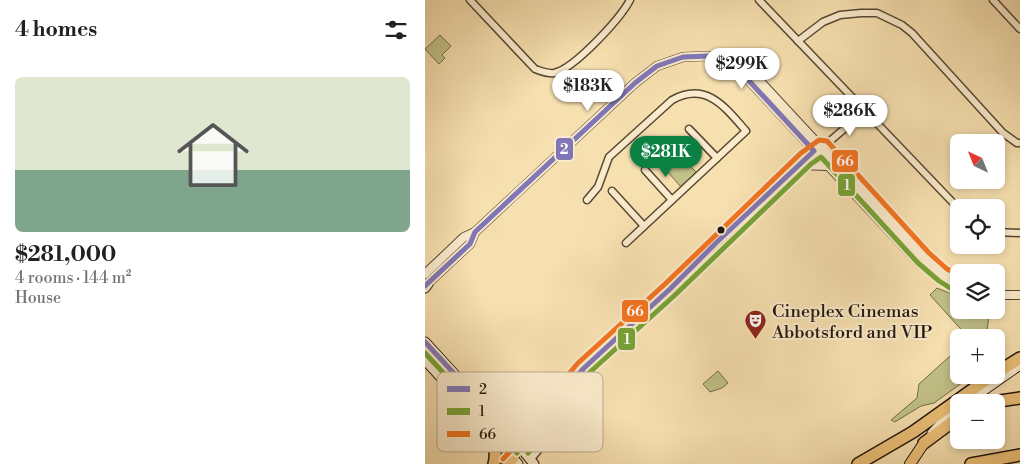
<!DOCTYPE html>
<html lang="en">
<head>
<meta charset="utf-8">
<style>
	:root { --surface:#fff; --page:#f6f6f6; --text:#202124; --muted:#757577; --accent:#0b8043 }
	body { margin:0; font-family:"Libre Bodoni",serif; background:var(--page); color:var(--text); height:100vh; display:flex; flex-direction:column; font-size:19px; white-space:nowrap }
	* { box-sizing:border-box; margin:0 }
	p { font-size:16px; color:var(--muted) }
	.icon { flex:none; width:28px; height:28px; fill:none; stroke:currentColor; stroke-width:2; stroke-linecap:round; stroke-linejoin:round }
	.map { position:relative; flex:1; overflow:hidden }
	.details { display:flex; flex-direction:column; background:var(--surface); width:425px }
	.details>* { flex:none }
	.needle { width:32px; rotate:317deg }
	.tools { position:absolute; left:525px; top:134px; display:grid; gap:10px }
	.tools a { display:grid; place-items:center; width:55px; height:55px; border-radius:8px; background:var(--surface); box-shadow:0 2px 8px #0003; font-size:25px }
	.price { position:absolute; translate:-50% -42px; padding:0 11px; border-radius:18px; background:#fff; color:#222; font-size:16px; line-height:32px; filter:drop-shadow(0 1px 2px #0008) }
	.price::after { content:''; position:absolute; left:50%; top:30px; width:15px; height:11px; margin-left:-8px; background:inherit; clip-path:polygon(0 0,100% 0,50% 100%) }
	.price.current { background:var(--accent); color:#fff }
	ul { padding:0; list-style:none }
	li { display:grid; align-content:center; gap:10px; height:265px; padding:0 15px }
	li span { display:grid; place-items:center; height:155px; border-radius:8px; color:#555 }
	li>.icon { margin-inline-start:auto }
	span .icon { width:90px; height:90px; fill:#fffc; stroke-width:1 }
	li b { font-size:21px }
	h2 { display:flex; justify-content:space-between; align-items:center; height:60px; padding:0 15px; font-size:21px }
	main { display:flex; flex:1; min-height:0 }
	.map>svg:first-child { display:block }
	.green { fill:#c2c188; stroke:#726c4a }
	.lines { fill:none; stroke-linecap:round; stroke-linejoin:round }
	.minor-casing { stroke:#574834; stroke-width:9 }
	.tertiary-casing { stroke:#574834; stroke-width:10 }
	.secondary-casing { stroke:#22160b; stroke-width:11 }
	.primary-casing { stroke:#22160b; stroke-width:12 }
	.motorway-casing { stroke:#22160b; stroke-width:14 }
	.minor { stroke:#faebcc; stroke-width:6 }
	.tertiary { stroke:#faebcc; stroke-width:8 }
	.secondary { stroke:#faebcc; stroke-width:9 }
	.primary { stroke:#ecc078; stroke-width:10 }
	.motorway { stroke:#ecc078; stroke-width:11 }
	.bus-1-casing { stroke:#faebcc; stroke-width:9 }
	.bus-2-casing { stroke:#faebcc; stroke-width:9 }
	.bus-3-casing { stroke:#faebcc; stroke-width:9 }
	.bus-1 { stroke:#8177b7; stroke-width:5 }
	.bus-2 { stroke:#77a335; stroke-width:5 }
	.bus-3 { stroke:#f37421; stroke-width:5 }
	.bus-dot { fill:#22160b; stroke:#faebcc; stroke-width:2 }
	.labels { text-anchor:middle; stroke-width:4; stroke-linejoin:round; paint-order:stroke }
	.poi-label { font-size:18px; fill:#22160b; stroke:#faebcc; text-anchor:start }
	.key { fill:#faebcc; stroke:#b9ab92; stroke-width:1 }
	.key-label { font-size:14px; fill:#22160b }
	.line-badge { stroke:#faebcc; stroke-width:2 }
	.badge-label { font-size:14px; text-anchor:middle; font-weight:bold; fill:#fff }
</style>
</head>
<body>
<main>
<section class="details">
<h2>4 homes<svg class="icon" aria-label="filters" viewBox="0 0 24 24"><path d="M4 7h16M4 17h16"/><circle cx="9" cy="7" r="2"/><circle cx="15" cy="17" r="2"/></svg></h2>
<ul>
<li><span style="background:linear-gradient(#dfe7d0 60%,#7fa58c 0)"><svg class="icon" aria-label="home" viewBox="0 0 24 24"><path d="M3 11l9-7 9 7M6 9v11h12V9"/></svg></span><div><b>$281,000</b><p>4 rooms · 144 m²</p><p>House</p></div></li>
</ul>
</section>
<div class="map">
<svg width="595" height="464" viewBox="0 0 595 464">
	<rect width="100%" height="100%" fill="#f7e0b0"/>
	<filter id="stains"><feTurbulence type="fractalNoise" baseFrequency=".004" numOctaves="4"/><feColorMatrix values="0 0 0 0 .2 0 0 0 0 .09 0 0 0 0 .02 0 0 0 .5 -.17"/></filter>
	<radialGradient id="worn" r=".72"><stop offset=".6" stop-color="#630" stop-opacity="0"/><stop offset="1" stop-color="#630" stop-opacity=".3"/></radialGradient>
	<g class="green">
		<polygon points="15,35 26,46 17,55 20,58 14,64 0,49"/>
		<polygon points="248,149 271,172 256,187 234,162"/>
		<polygon points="512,288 534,297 534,310 565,310 561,337 543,337 505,295"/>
		<polygon points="534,348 534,375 548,375 509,403 496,406 470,422 466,420 492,398 494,384"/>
		<polygon points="293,371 303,383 297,388 285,392 278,384"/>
	</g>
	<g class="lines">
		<defs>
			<g id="minor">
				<path d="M45 0 110 69C116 71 122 74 129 73 149 69 195 19 205 0"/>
				<polyline points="334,0 534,209"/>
				<polyline points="568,0 595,29"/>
				<polyline points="373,41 398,22 415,15 436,13 452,13 477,25 487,33 578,133 592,143 595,143"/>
				<polyline points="264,129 292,158"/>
				<polyline points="220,170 247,200"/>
				<polyline points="187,191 219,226"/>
				<path d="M162 200 173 187 184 157 247 100C281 81 300 107 321 131L201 243"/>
				<polyline points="571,232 595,233"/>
				<polyline points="98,448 121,424 132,402 142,387 159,368 245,289 280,254 381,158 405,141 440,111"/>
				<path d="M106 459C125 436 137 426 138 395"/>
			</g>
			<g id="tertiary">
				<polyline points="307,65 315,71 494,263 514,279 534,289"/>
				<polyline points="373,165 402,166"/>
				<polyline points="0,274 39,237 50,232 210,83 232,66 258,57 283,56 319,66 331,77 499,258 518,275 534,284"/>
				<polyline points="0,286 45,244 50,232"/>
				<polyline points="571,295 595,295"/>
			</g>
			<g id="secondary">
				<polyline points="0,288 3,284"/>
				<polyline points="0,342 87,437 109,464"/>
				<polyline points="0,360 66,432 93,464"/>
				<polyline points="542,402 595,365"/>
				<polyline points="507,433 523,416 534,408"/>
			</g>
			<polyline id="primary" points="485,464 499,443"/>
			<g id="motorway">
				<polyline points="571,373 595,358"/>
				<polyline points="568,402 595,398"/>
				<path d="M66 432C69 443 72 453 69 464"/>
				<polyline points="499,443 534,417"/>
				<polyline points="83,464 88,458"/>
				<polyline points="433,464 488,432 568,375"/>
				<polyline points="546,464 595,455"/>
			</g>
		</defs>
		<use href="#minor" class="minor-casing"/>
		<use href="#tertiary" class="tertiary-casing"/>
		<use href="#secondary" class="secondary-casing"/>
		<use href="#primary" class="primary-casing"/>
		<use href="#motorway" class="motorway-casing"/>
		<use href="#minor" class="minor"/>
		<use href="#tertiary" class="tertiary"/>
		<use href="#secondary" class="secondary"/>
		<use href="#primary" class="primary"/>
		<use href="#motorway" class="motorway"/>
		<defs>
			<g id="bus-1">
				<polyline points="0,286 45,244 50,232 210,83 232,66 258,57 283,56 301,61 315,71 389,151 292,242 245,289 159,368 142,387 132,402 121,424 98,448"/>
				<polyline points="0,342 98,448"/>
			</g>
			<g id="bus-2">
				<polyline points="0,353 92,453"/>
				<polyline points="103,453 127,429 148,392 164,373 250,295 386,164 396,157 493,263 514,281 530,291"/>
			</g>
			<polyline id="bus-3" points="78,459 115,420 125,399 136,383 153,363 240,284 376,153 394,140 402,141 504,253 522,269 534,275"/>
		</defs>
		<use href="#bus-1" class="bus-1-casing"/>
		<use href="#bus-2" class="bus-2-casing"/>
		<use href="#bus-3" class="bus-3-casing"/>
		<use href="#bus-1" class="bus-1"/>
		<use href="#bus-2" class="bus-2"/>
		<use href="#bus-3" class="bus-3"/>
	</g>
	<defs>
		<symbol id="theatre-pin" viewBox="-11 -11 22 30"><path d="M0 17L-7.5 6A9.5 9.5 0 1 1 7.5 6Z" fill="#8f2418" stroke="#faebcc"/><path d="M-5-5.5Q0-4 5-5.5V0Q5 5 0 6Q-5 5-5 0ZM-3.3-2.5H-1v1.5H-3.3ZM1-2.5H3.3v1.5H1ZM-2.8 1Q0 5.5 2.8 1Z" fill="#fff"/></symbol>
	</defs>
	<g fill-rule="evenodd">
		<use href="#theatre-pin" x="318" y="308" width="25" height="34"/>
	</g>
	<circle class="bus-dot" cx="296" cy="230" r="4.5"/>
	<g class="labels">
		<g class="poi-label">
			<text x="347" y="317">Cineplex Cinemas<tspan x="347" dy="21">Abbotsford and VIP</tspan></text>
		</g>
	</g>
	<rect x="12" y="372" width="166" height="80" rx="8" class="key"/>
	<rect x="22" y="386" width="23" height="6" fill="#8177b7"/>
	<rect x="22" y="408" width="23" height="7" fill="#77a335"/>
	<rect x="22" y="431" width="23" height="6" fill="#f37421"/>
	<g class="key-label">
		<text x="54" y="394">2</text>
		<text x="54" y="416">1</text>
		<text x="54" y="439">66</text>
	</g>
	<g class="line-badge">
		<rect x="130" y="137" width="19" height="24" rx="5" fill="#8177b7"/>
		<rect x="406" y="149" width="28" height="24" rx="5" fill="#f37421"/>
		<rect x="412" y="173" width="19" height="24" rx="5" fill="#77a335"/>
		<rect x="196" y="299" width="28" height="24" rx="5" fill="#f37421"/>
		<rect x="192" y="327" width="19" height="24" rx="5" fill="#77a335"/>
	</g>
	<g class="badge-label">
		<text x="139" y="154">2</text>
		<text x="420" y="166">66</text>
		<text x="422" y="190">1</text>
		<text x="210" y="316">66</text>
		<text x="202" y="344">1</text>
	</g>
	<rect width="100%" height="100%" filter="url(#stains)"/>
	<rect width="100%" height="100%" fill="url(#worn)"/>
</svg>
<div class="tools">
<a><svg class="needle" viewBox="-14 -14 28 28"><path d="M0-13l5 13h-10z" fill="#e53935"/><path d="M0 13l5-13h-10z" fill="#757577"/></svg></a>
<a><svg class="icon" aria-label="locate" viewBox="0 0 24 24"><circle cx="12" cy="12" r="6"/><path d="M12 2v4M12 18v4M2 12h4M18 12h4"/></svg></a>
<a><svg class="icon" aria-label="layers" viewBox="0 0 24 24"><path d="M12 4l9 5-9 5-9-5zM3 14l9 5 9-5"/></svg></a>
<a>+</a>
<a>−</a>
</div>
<b class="price" style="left:317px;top:90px">$299K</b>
<b class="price" style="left:163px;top:112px">$183K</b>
<b class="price" style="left:425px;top:137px">$286K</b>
<b class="price current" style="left:241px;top:178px">$281K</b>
</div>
</main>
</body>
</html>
